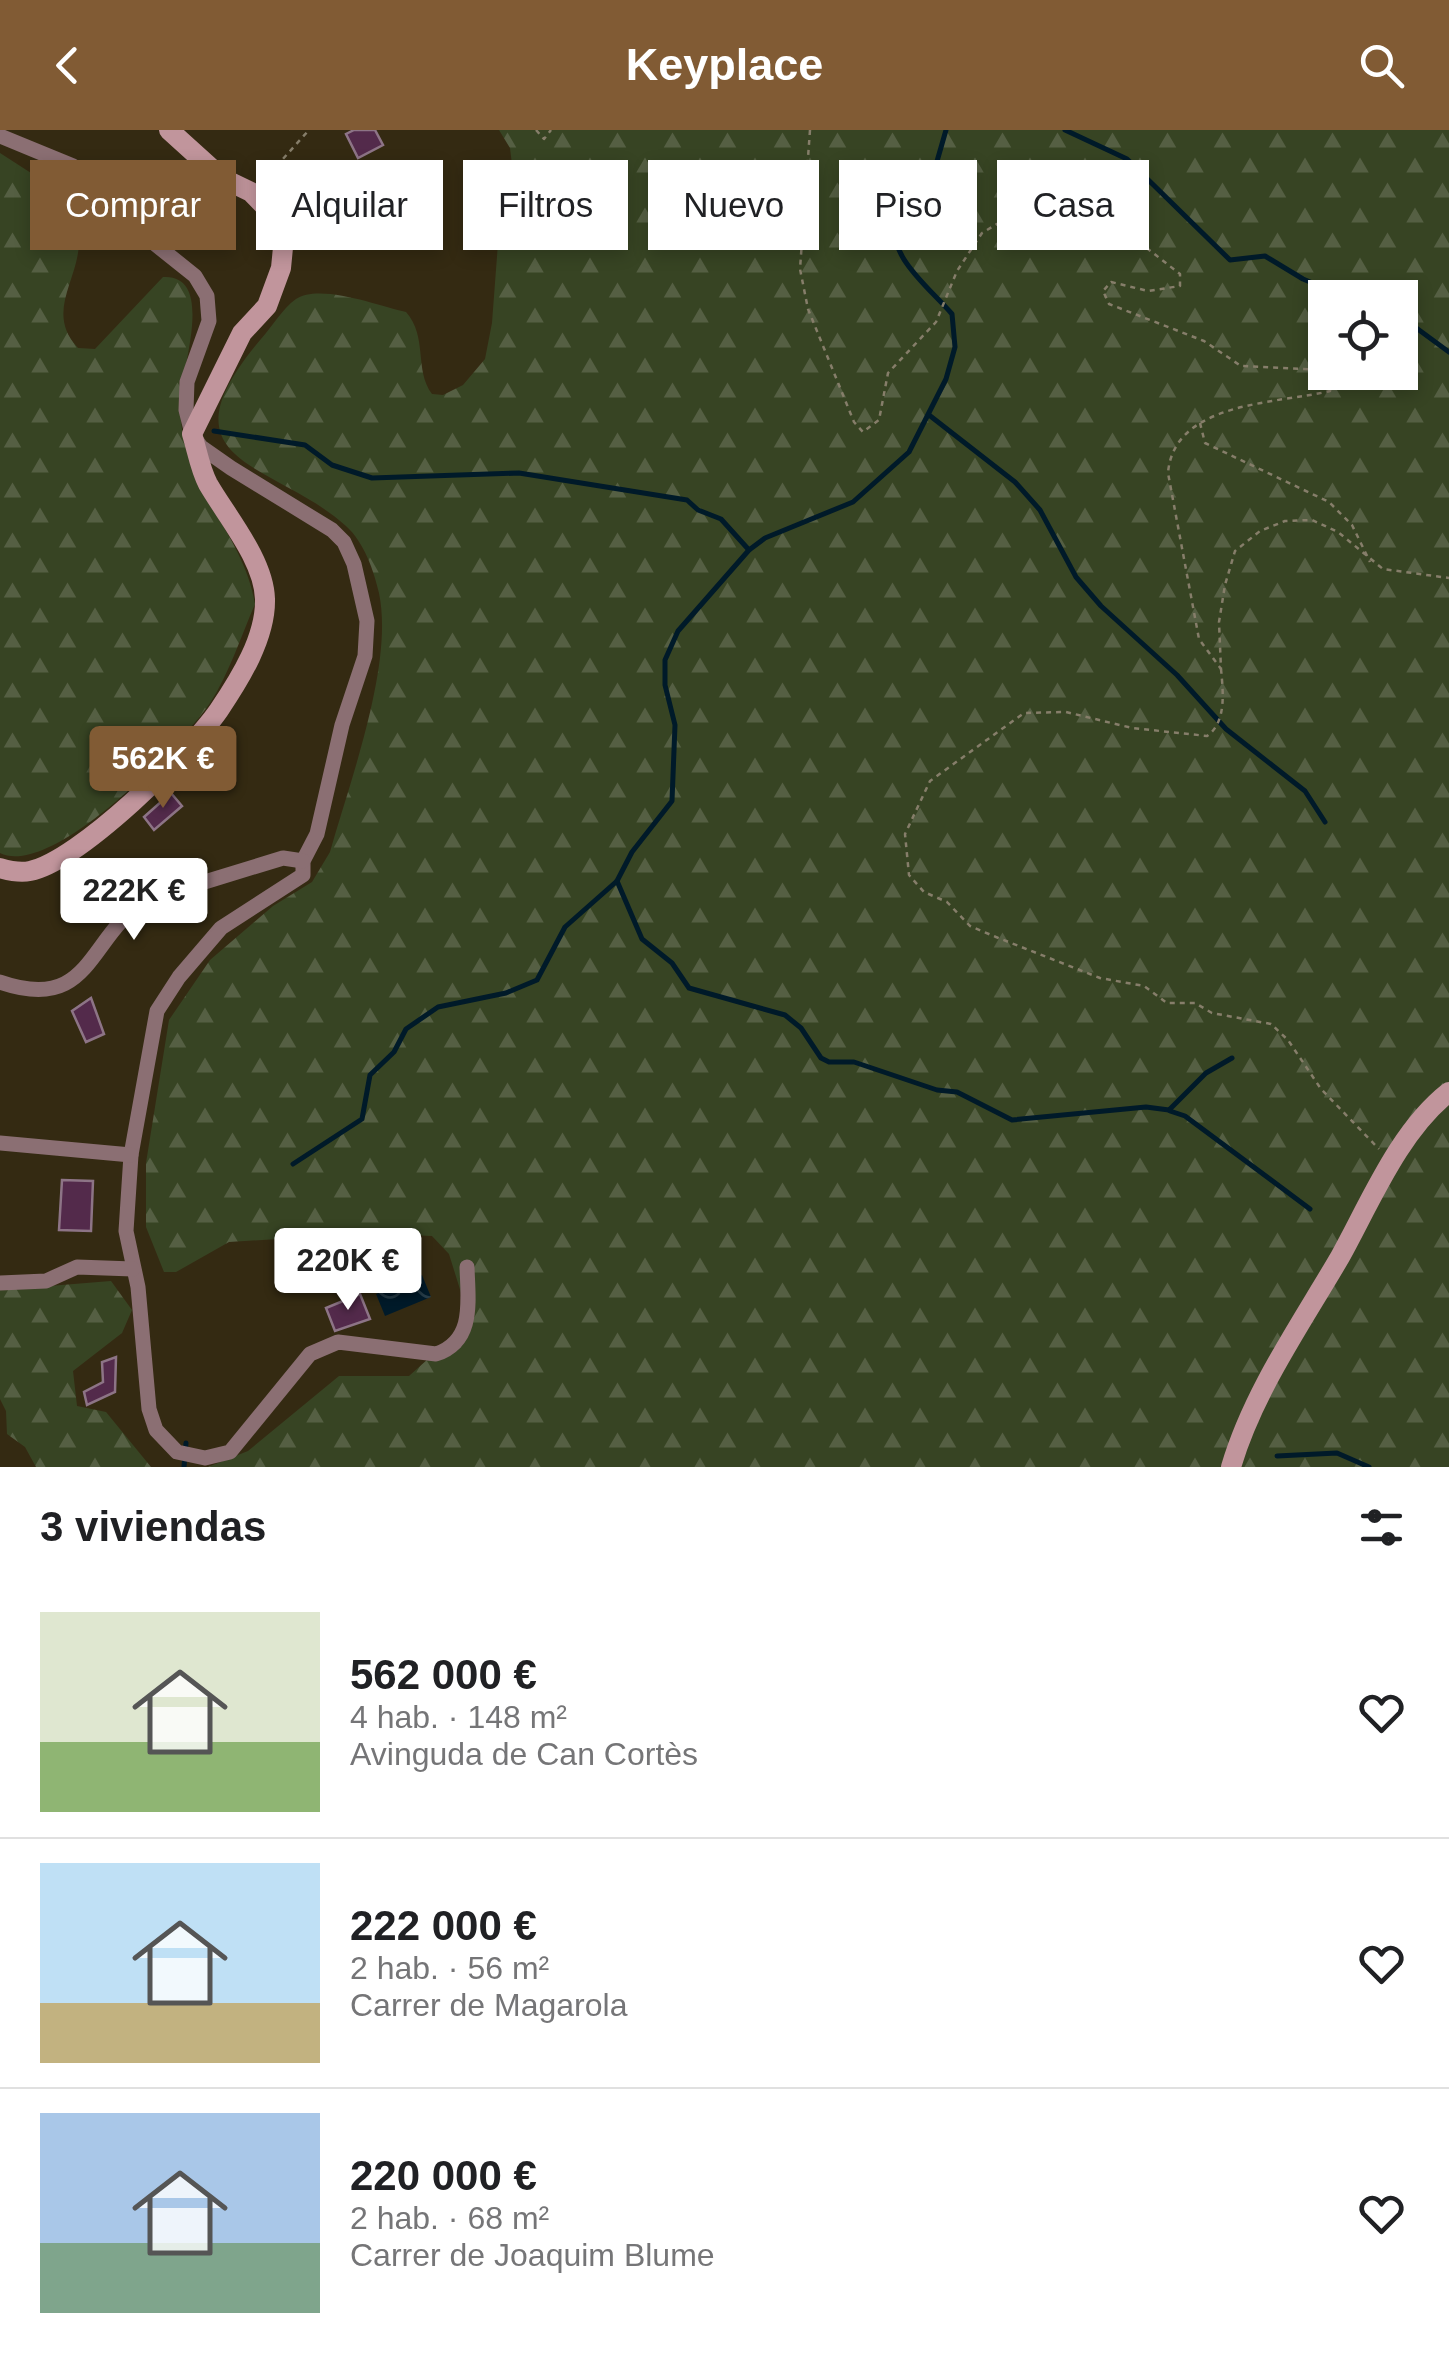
<!DOCTYPE html>
<html lang="es">
<head>
<meta charset="utf-8">
<style>
	:root { --surface:#fff; --page:#f6f6f6; --text:#202124; --muted:#757577; --line:#e0e0e0; --accent:#815b34 }
	body { margin:0; font-family:Arial,sans-serif; background:var(--page); color:var(--text); height:100vh; display:flex; flex-direction:column; font-size:38px; white-space:nowrap }
	* { box-sizing:border-box; margin:0 }
	p { font-size:32px; color:var(--muted) }
	.icon { flex:none; width:55px; height:55px; fill:none; stroke:currentColor; stroke-width:2; stroke-linecap:round; stroke-linejoin:round }
	.map { position:relative; height:1337px; overflow:hidden }
	.drawer { display:flex; flex-direction:column; background:var(--surface); flex:1 }
	.drawer>* { flex:none }
	.top-card { position:absolute; left:30px; top:30px; width:1390px; height:90px; display:flex; gap:20px }
	.fabs { position:absolute; left:1308px; top:150px; display:grid; gap:20px }
	.fabs a { display:grid; place-items:center; width:110px; height:110px; border-radius:0px; background:var(--surface); box-shadow:0 5px 15px #0003; font-size:50px }
	.price { position:absolute; translate:-50% -85px; padding:0 22px; border-radius:10px; background:#fff; color:#222; font-size:32px; line-height:65px; filter:drop-shadow(0 2px 5px #0008) }
	.price::after { content:''; position:absolute; left:50%; top:60px; width:30px; height:22px; margin-left:-15px; background:inherit; clip-path:polygon(0 0,100% 0,50% 100%) }
	.price.active { background:var(--accent); color:#fff }
	ul { padding:0; list-style:none }
	li { display:flex; align-items:center; gap:30px; height:250px; padding:0 40px }
	li+li { border-top:2px solid var(--line) }
	li span { display:grid; place-items:center; flex:none; width:280px; height:200px; border-radius:0px; color:#555 }
	li>.icon { margin-inline-start:auto }
	span .icon { width:120px; height:120px; fill:#fffc; stroke-width:1 }
	li b { font-size:42px }
	h2 { display:flex; justify-content:space-between; align-items:center; height:120px; padding:0 40px; font-size:42px }
	.pill { padding:0 35px; border-radius:0px; background:var(--surface); box-shadow:0 5px 15px #0003; font-size:35px; line-height:90px }
	.pill.active { background:var(--accent); color:#fff }
	header { display:flex; justify-content:space-between; align-items:center; height:130px; padding:0 40px; background:var(--accent); color:#fff; font-size:45px; font-weight:600 }
	.map>svg:first-child { display:block }
	.forest { fill:url(#forest-firs); fill-rule:evenodd }
	.water { fill:url(#water-waves) }
	.lines { fill:none; stroke-linecap:round; stroke-linejoin:round }
	.stream { stroke:#001a29; stroke-width:5 }
	.building { fill:#532a4b; stroke:#8d7486; stroke-width:2.5 }
	.path { stroke:#867e6a; stroke-width:2.5; stroke-dasharray:5 5; stroke-linecap:butt }
	.street { stroke:#8b6f73; stroke-width:15 }
	.secondary { stroke:#c1959c; stroke-width:20 }
</style>
</head>
<body>
<header><svg class="icon" aria-label="back" viewBox="0 0 24 24"><path d="M15 5l-7 7 7 7"/></svg>Keyplace<svg class="icon" aria-label="search" viewBox="0 0 24 24"><circle cx="10" cy="10" r="6"/><path d="M15 15l6 6"/></svg></header>
<div class="map">
<svg width="1449" height="1337" viewBox="0 0 1449 1337">
	<defs>
		<pattern id="forest-firs" width="22" height="20" patternUnits="userSpaceOnUse" patternTransform="scale(2.5)"><rect width="22" height="20" fill="#374423"/><path d="M5 1l3.5 6h-7zM16 11l3.5 6h-7z" fill="#555f43"/></pattern>
		<pattern id="water-waves" width="16" height="10" patternUnits="userSpaceOnUse" patternTransform="scale(2.5)"><rect width="16" height="10" fill="#001a29"/><path d="M0 5q4-4 8 0t8 0" fill="none" stroke="#263c48"/></pattern>
	</defs>
	<rect width="100%" height="100%" fill="#342a12"/>
	<g class="forest">
		<path d="M499 0H1449V1337H208L248 1321 339 1246H409L457 1203 463 1169 449 1124 432 1106 409 1105 374 1115 325 1111 301 1115 278 1109 229 1112 176 1142H164L146 1097V1033L169 890 210 830 273 776 312 752 330 722C350 651 394 534 379 463 374 441 364 412 346 396 274 331 154 335 261 209 272 197 282 179 296 169 320 153 379 176 406 182 428 207 414 240 432 264L443 265 463 255 485 229 492 193 500 87 513 42 510 18ZM1325 168H1400V242H1325Z"/>
		<path d="M0 23 31 43 56 102 79 113C78 151 45 183 78 218L95 219 163 147C218 144 179 245 180 274 181 362 242 398 255 474 241 506 229 544 210 573 182 614 52 749 0 723Z"/>
		<polygon points="111,1151 132,1180 122,1203 73,1241 77,1276 106,1282 151,1337 36,1337 25,1317 7,1304 6,1281 0,1269 0,1160"/>
	</g>
	<polygon class="water" points="422,1145 431,1167 385,1186 376,1164"/>
	<g class="lines">
		<g class="stream">
			<polyline points="1065,0 1127,29 1230,130 1265,126 1303,149 1348,168"/>
			<polyline points="1400,186 1449,222"/>
			<polyline points="929,285 1015,352 1040,380 1076,447 1101,476 1177,545 1226,599 1305,661 1325,692"/>
			<polyline points="214,301 305,315 332,335 372,348 519,343 687,370 698,380 721,389 749,420"/>
			<polyline points="617,751 642,809 672,833 689,858 785,885 801,898 821,928 829,932 854,932 937,960 957,962 1012,990 1146,977 1169,980 1206,943 1232,928"/>
			<polyline points="1170,981 1185,986 1310,1079"/>
			<path d="M293 1034 362 989 370 945 394 922 406 899 438 877 506 863 537 850 565 797 617 751 632 722 672 671 675 595 665 555V530L678 501 749 420 765 408 853 372 909 322 946 249 955 217 952 184C928 156 887 127 894 86L927 66 946 0"/>
			<polyline points="1277,1326 1337,1323 1369,1337"/>
			<polyline points="184,1337 186,1313"/>
		</g>
	</g>
	<g class="building">
		<polygon points="354,0 375,0 383,15 358,28 346,4"/>
		<polygon points="171,663 182,676 154,700 144,687"/>
		<polygon points="91,868 104,904 86,912 72,881"/>
		<polygon points="62,1050 93,1051 91,1101 59,1100"/>
		<polygon points="360,1164 370,1189 335,1201 326,1178"/>
		<polygon points="116,1227 115,1262 87,1275 84,1262 103,1252 102,1232"/>
	</g>
	<g class="lines">
		<g class="path">
			<polyline points="536,0 544,9 551,0"/>
			<polyline points="810,0 800,139 808,179 854,292 863,302 879,290 888,243 936,192 957,141 982,103 1012,85 1044,74 1074,71 1107,87 1180,144 1180,156 1148,161 1111,152 1103,161 1109,174 1204,211 1241,236 1325,240"/>
			<polyline points="263,51 309,0"/>
			<path d="M1329 242 1333 245 1330 261C1277 274 1174 271 1168 343L1199 509 1221 539 1219 492 1225 455 1235 421 1260 401 1285 391 1312 390 1338 402 1383 439 1449 448"/>
			<polyline points="1200,293 1205,313 1329,372 1352,395 1370,432"/>
			<path d="M1221 539C1223 561 1227 592 1207 606L1132 598 1066 582 1024 583 930 651 905 704 909 745 924 762 947 772 970 796 996 807 1100 848 1144 856 1167 873H1195L1212 883 1271 894 1288 910 1321 959 1379 1019"/>
		</g>
		<g class="street">
			<path d="M0 6 73 36 140 102 195 146 207 166 209 191 187 252 186 280 192 304 201 317 231 338 332 400 344 412 354 434 367 491 365 526 342 595 317 704 303 731V745L221 798 179 847 157 881 131 1025 126 1101 138 1157 149 1279 156 1300 177 1322 205 1328 230 1322 310 1224 338 1212 436 1224C475 1211 468 1171 467 1137"/>
			<path d="M0 852C92 884 87 807 146 770L283 728 303 731"/>
			<polyline points="0,1013 131,1025"/>
			<polyline points="0,1153 46,1151 77,1137 133,1139"/>
		</g>
		<g class="secondary">
			<path d="M0 738C10 741 20 743 30 741 79 731 190 622 219 580 240 549 266 507 265 469 264 430 227 387 208 354 200 339 197 320 192 304L242 203 267 176 281 138 285 97 251 62 222 48 169 0"/>
			<path d="M1231 1337C1253 1262 1301 1194 1340 1127 1370 1073 1399 1001 1449 962"/>
		</g>
	</g>
</svg>
<div class="fabs">
<a><svg class="icon" aria-label="locate" viewBox="0 0 24 24"><circle cx="12" cy="12" r="6"/><path d="M12 2v4M12 18v4M2 12h4M18 12h4"/></svg></a>
</div>
<b class="price active" style="left:163px;top:681px">562K €</b>
<b class="price" style="left:134px;top:813px">222K €</b>
<b class="price" style="left:348px;top:1183px">220K €</b>
<div class="top-card">
<a class="pill active">Comprar</a>
<a class="pill">Alquilar</a>
<a class="pill">Filtros</a>
<a class="pill">Nuevo</a>
<a class="pill">Piso</a>
<a class="pill">Casa</a>
</div>
</div>
<section class="drawer">
<h2>3 viviendas<svg class="icon" aria-label="filters" viewBox="0 0 24 24"><path d="M4 7h16M4 17h16"/><circle cx="9" cy="7" r="2"/><circle cx="15" cy="17" r="2"/></svg></h2>
<ul>
<li><span style="background:linear-gradient(#dfe7d0 65%,#8fb573 0)"><svg class="icon" aria-label="home" viewBox="0 0 24 24"><path d="M3 11l9-7 9 7M6 9v11h12V9"/></svg></span><div><b>562 000 €</b><p>4 hab. · 148 m²</p><p>Avinguda de Can Cortès</p></div><svg class="icon" aria-label="heart" viewBox="0 0 24 24"><path d="M12 20l-8-8c-3-5 5-10 8-4 3-6 11-1 8 4z"/></svg></li>
<li><span style="background:linear-gradient(#bfe0f5 70%,#c2b280 0)"><svg class="icon" aria-label="home" viewBox="0 0 24 24"><path d="M3 11l9-7 9 7M6 9v11h12V9"/></svg></span><div><b>222 000 €</b><p>2 hab. · 56 m²</p><p>Carrer de Magarola</p></div><svg class="icon" aria-label="heart" viewBox="0 0 24 24"><path d="M12 20l-8-8c-3-5 5-10 8-4 3-6 11-1 8 4z"/></svg></li>
<li><span style="background:linear-gradient(#a9c7e8 65%,#7fa58c 0)"><svg class="icon" aria-label="home" viewBox="0 0 24 24"><path d="M3 11l9-7 9 7M6 9v11h12V9"/></svg></span><div><b>220 000 €</b><p>2 hab. · 68 m²</p><p>Carrer de Joaquim Blume</p></div><svg class="icon" aria-label="heart" viewBox="0 0 24 24"><path d="M12 20l-8-8c-3-5 5-10 8-4 3-6 11-1 8 4z"/></svg></li>
</ul>
</section>
</body>
</html>
